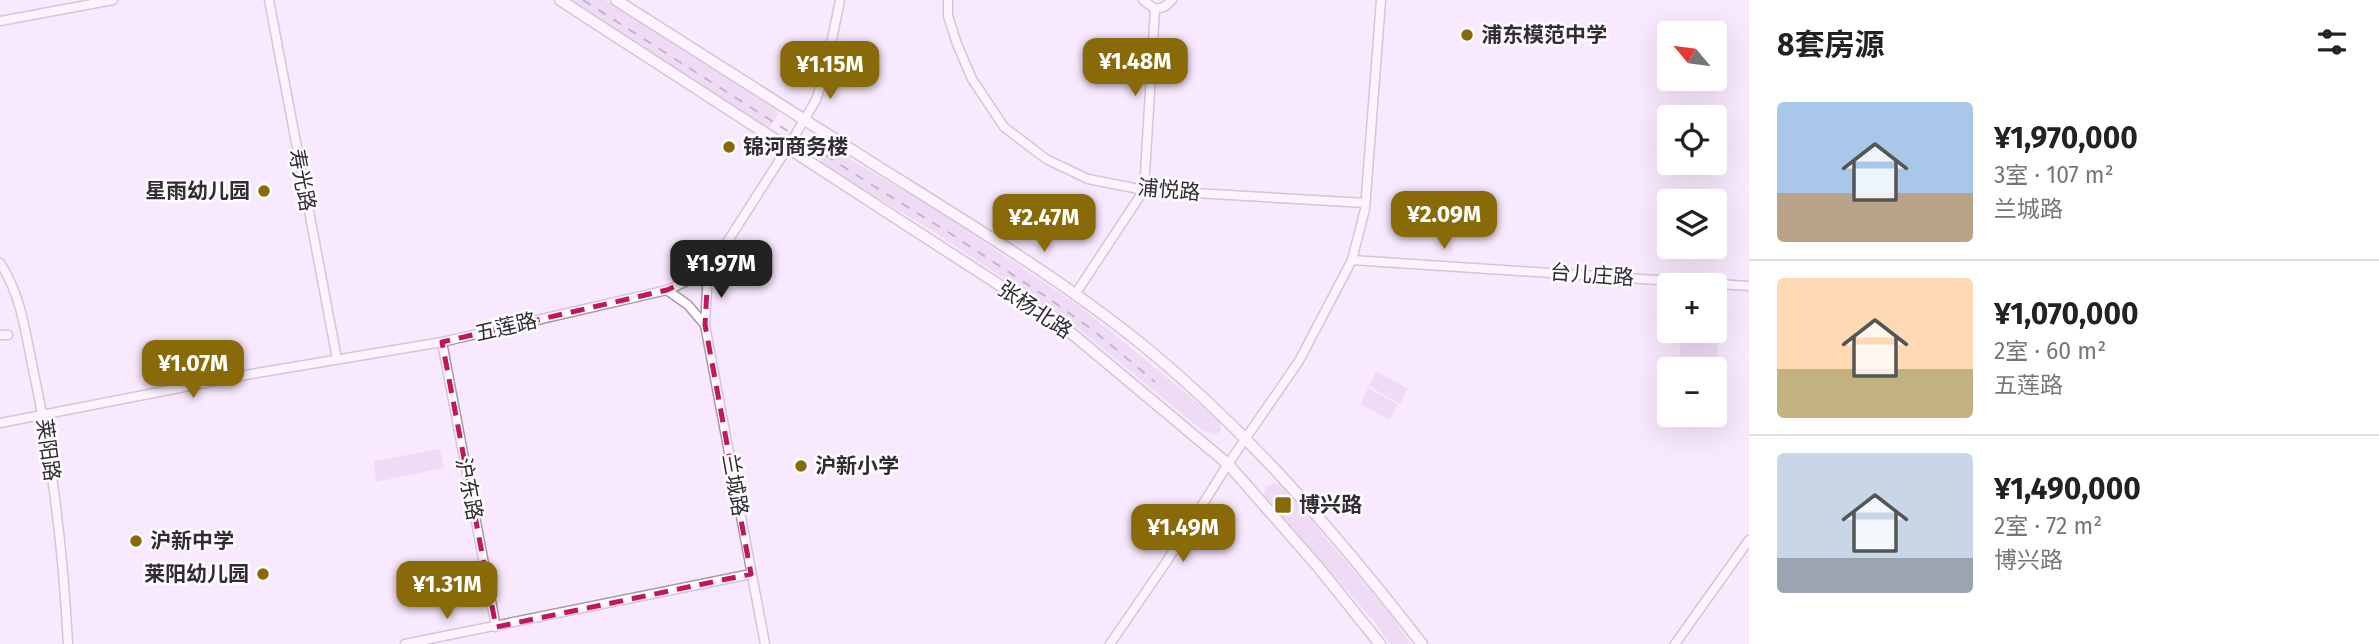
<!DOCTYPE html>
<html lang="zh">
<head>
<meta charset="utf-8">
<style>
	:root { --surface:#fff; --page:#f6f6f6; --text:#222; --muted:#767676; --line:#e0e0e0; --accent:#896a08 }
	body { margin:0; font-family:"Fira Sans","Noto Sans SC",sans-serif; background:var(--page); color:var(--text); height:100vh; display:flex; flex-direction:column; font-size:26px; white-space:nowrap }
	* { box-sizing:border-box; margin:0 }
	p { font-size:23px; color:var(--muted) }
	.icon { flex:none; width:38px; height:38px; fill:none; stroke:currentColor; stroke-width:2; stroke-linecap:round; stroke-linejoin:round }
	.map { position:relative; flex:1; overflow:hidden }
	.details { display:flex; flex-direction:column; background:var(--surface); width:630px }
	.details>* { flex:none }
	.needle { width:46px; rotate:299deg }
	.fabs { position:absolute; left:1657px; top:21px; display:grid; gap:14px }
	.fabs a { display:grid; place-items:center; width:70px; height:70px; border-radius:7px; background:var(--surface); box-shadow:0 7px 28px #0002; font-size:35px }
	.price { position:absolute; translate:-50% -60px; padding:0 16px; border-radius:14px; background:var(--accent); color:#fff; font-size:23px; line-height:46px; filter:drop-shadow(0 2px 4px #0008) }
	.price::after { content:''; position:absolute; left:50%; top:42px; width:21px; height:16px; margin-left:-10px; background:inherit; clip-path:polygon(0 0,100% 0,50% 100%) }
	.price.selected { background:#222; color:#fff }
	ul { padding:0; list-style:none }
	li { display:flex; align-items:center; gap:21px; height:175px; padding:0 28px }
	li+li { border-top:2px solid var(--line) }
	li span { display:grid; place-items:center; flex:none; width:196px; height:140px; border-radius:7px; color:#555 }
	li>.icon { margin-inline-start:auto }
	span .icon { width:84px; height:84px; fill:#fffc; stroke-width:1 }
	li b { font-size:30px }
	h2 { display:flex; justify-content:space-between; align-items:center; height:84px; padding:0 28px; font-size:30px }
	main { display:flex; flex:1; min-height:0 }
	.map>svg:first-child { display:block }
	.green { fill:#e5caed }
	.lines { fill:none; stroke-linecap:round; stroke-linejoin:round }
	.minor-casing { stroke:#a799ac; stroke-width:11 }
	.major-casing { stroke:#a799ac; stroke-width:13 }
	.minor { stroke:#fff; stroke-width:8 }
	.major { stroke:#fff; stroke-width:10 }
	.rail { stroke:#827885; stroke-width:2; stroke-dasharray:9 9; stroke-linecap:butt }
	.marked { fill:none; stroke:#c2185b; stroke-width:5; stroke-dasharray:14 9; stroke-linejoin:round }
	.poi-dot { fill:#896a08; stroke:#fdfdfd; stroke-width:2.5 }
	.labels { text-anchor:middle; stroke-width:5; stroke-linejoin:round; paint-order:stroke }
	.poi-label { font-size:21px; font-weight:bold; fill:#322c34; stroke:#fdfdfd; text-anchor:start }
	.street-label { font-size:21px; fill:#322c34; stroke:#fdfdfd }
</style>
</head>
<body>
<main>
<div class="map">
<svg width="1749" height="644" viewBox="0 0 1749 644">
	<rect width="100%" height="100%" fill="#f9e9fe"/>
	<g class="green">
		<polygon points="570,0 605,0 776,110 778,114 770,127 766,126"/>
		<polygon points="830,147 937,211 1082,308 1220,421 1221,430 1216,435 1203,431 1078,328 928,228 825,166 821,161 820,156"/>
		<polygon points="1715,299 1721,305 1715,382 1715,369 1679,369 1681,331 1715,331"/>
		<polygon points="1376,371 1408,389 1400,404 1369,386"/>
		<polygon points="1368,388 1398,405 1390,420 1360,404"/>
		<polygon points="440,449 444,468 376,482 374,461"/>
		<polygon points="1273,483 1280,484 1387,610 1411,644 1390,644 1375,622 1268,502 1264,494 1266,487"/>
	</g>
	<g class="lines">
		<defs>
			<g id="minor">
				<polyline points="269,0 337,359"/>
				<polyline points="948,0 948,16 957,44 972,79 1004,127 1046,159 1088,179 1144,190 1365,203"/>
				<polyline points="1143,0 1155,9 1164,7 1172,0"/>
				<polyline points="0,21 113,0"/>
				<polyline points="1352,260 1749,286"/>
				<path d="M0 263C20 293 25 329 32 364 52 456 63 550 68 644"/>
				<polyline points="708,272 705,325 765,644"/>
				<polyline points="667,290 688,305 705,325"/>
				<polyline points="1076,293 1144,190 1155,9"/>
				<polyline points="0,335 8,335"/>
				<polyline points="442,342 496,627"/>
				<polyline points="0,423 257,373 442,342 667,290 708,272 788,147 816,100 826,69 840,0"/>
				<polyline points="405,644 751,574"/>
				<polyline points="1110,644 1167,561 1228,464 1299,361 1352,260 1365,209 1381,0"/>
				<polyline points="1675,644 1749,540"/>
			</g>
			<g id="major">
				<polyline points="560,0 1064,327 1228,464 1319,568 1380,644"/>
				<path d="M616 0C706 57 795 114 885 171 973 226 1062 280 1144 346 1250 433 1338 536 1422 644"/>
			</g>
		</defs>
		<use href="#minor" class="minor-casing"/>
		<use href="#major" class="major-casing"/>
		<use href="#minor" class="minor"/>
		<use href="#major" class="major"/>
		<polyline class="rail" points="583,0 872,185 948,232 1051,300 1094,331 1155,382"/>
	</g>
	<path d="M0 0H1749V644H0ZM708 272 705 325 751 574 496 627 442 342 667 290Z" fill="#f9e9fe" fill-opacity=".55" fill-rule="evenodd"/>
	<path class="marked" d="M708 272 705 325 751 574 496 627 442 342 667 290Z"/>
	<g class="poi-dot">
		<circle cx="1467" cy="35" r="7"/>
		<circle cx="729" cy="147" r="7"/>
		<circle cx="264" cy="191" r="7"/>
		<circle cx="801" cy="466" r="7"/>
		<rect x="1274" y="496" width="18" height="18" rx="3.5"/>
		<circle cx="136" cy="541" r="7"/>
		<circle cx="263" cy="574" r="7"/>
	</g>
	<g class="labels">
		<g class="poi-label">
			<text x="1481" y="42">浦东模范中学</text>
			<text x="743" y="154">锦河商务楼</text>
			<text x="250" y="198" text-anchor="end">星雨幼儿园</text>
			<text x="815" y="473">沪新小学</text>
			<text x="1299" y="512">博兴路</text>
			<text x="150" y="548">沪新中学</text>
			<text x="249" y="581" text-anchor="end">莱阳幼儿园</text>
		</g>
		<g class="street-label">
			<text transform="translate(302 180) rotate(79)" y="7">寿光路</text>
			<text transform="translate(1169 190) rotate(5)" y="7">浦悦路</text>
			<text transform="translate(1592 275) rotate(4)" y="7">台儿庄路</text>
			<text transform="translate(1035 310) rotate(34)" y="7">张杨北路</text>
			<text transform="translate(506 327) rotate(-13)" y="7">五莲路</text>
			<text transform="translate(48 450) rotate(82)" y="7">莱阳路</text>
			<text transform="translate(735 485) rotate(80)" y="7">兰城路</text>
			<text transform="translate(469 489) rotate(79)" y="7">沪东路</text>
		</g>
	</g>
</svg>
<div class="fabs">
<a><svg class="needle" viewBox="-14 -14 28 28"><path d="M0-13l5 13h-10z" fill="#e53935"/><path d="M0 13l5-13h-10z" fill="#767676"/></svg></a>
<a><svg class="icon" aria-label="locate" viewBox="0 0 24 24"><circle cx="12" cy="12" r="6"/><path d="M12 2v4M12 18v4M2 12h4M18 12h4"/></svg></a>
<a><svg class="icon" aria-label="layers" viewBox="0 0 24 24"><path d="M12 4l9 5-9 5-9-5zM3 14l9 5 9-5"/></svg></a>
<a>+</a>
<a>−</a>
</div>
<b class="price" style="left:1135px;top:98px">¥1.48M</b>
<b class="price" style="left:830px;top:101px">¥1.15M</b>
<b class="price" style="left:1444px;top:251px">¥2.09M</b>
<b class="price" style="left:1044px;top:254px">¥2.47M</b>
<b class="price selected" style="left:721px;top:300px">¥1.97M</b>
<b class="price" style="left:193px;top:400px">¥1.07M</b>
<b class="price" style="left:1183px;top:564px">¥1.49M</b>
<b class="price" style="left:447px;top:621px">¥1.31M</b>
</div>
<section class="details">
<h2>8套房源<svg class="icon" aria-label="filters" viewBox="0 0 24 24"><path d="M4 7h16M4 17h16"/><circle cx="9" cy="7" r="2"/><circle cx="15" cy="17" r="2"/></svg></h2>
<ul>
<li><span style="background:linear-gradient(#a9c7e8 65%,#b9a48a 0)"><svg class="icon" aria-label="home" viewBox="0 0 24 24"><path d="M3 11l9-7 9 7M6 9v11h12V9"/></svg></span><div><b>¥1,970,000</b><p>3室 · 107 m²</p><p>兰城路</p></div></li>
<li><span style="background:linear-gradient(#ffd9b3 65%,#c2b280 0)"><svg class="icon" aria-label="home" viewBox="0 0 24 24"><path d="M3 11l9-7 9 7M6 9v11h12V9"/></svg></span><div><b>¥1,070,000</b><p>2室 · 60 m²</p><p>五莲路</p></div></li>
<li><span style="background:linear-gradient(#c9d6e8 75%,#9aa5b1 0)"><svg class="icon" aria-label="home" viewBox="0 0 24 24"><path d="M3 11l9-7 9 7M6 9v11h12V9"/></svg></span><div><b>¥1,490,000</b><p>2室 · 72 m²</p><p>博兴路</p></div></li>
</ul>
</section>
</main>
</body>
</html>
